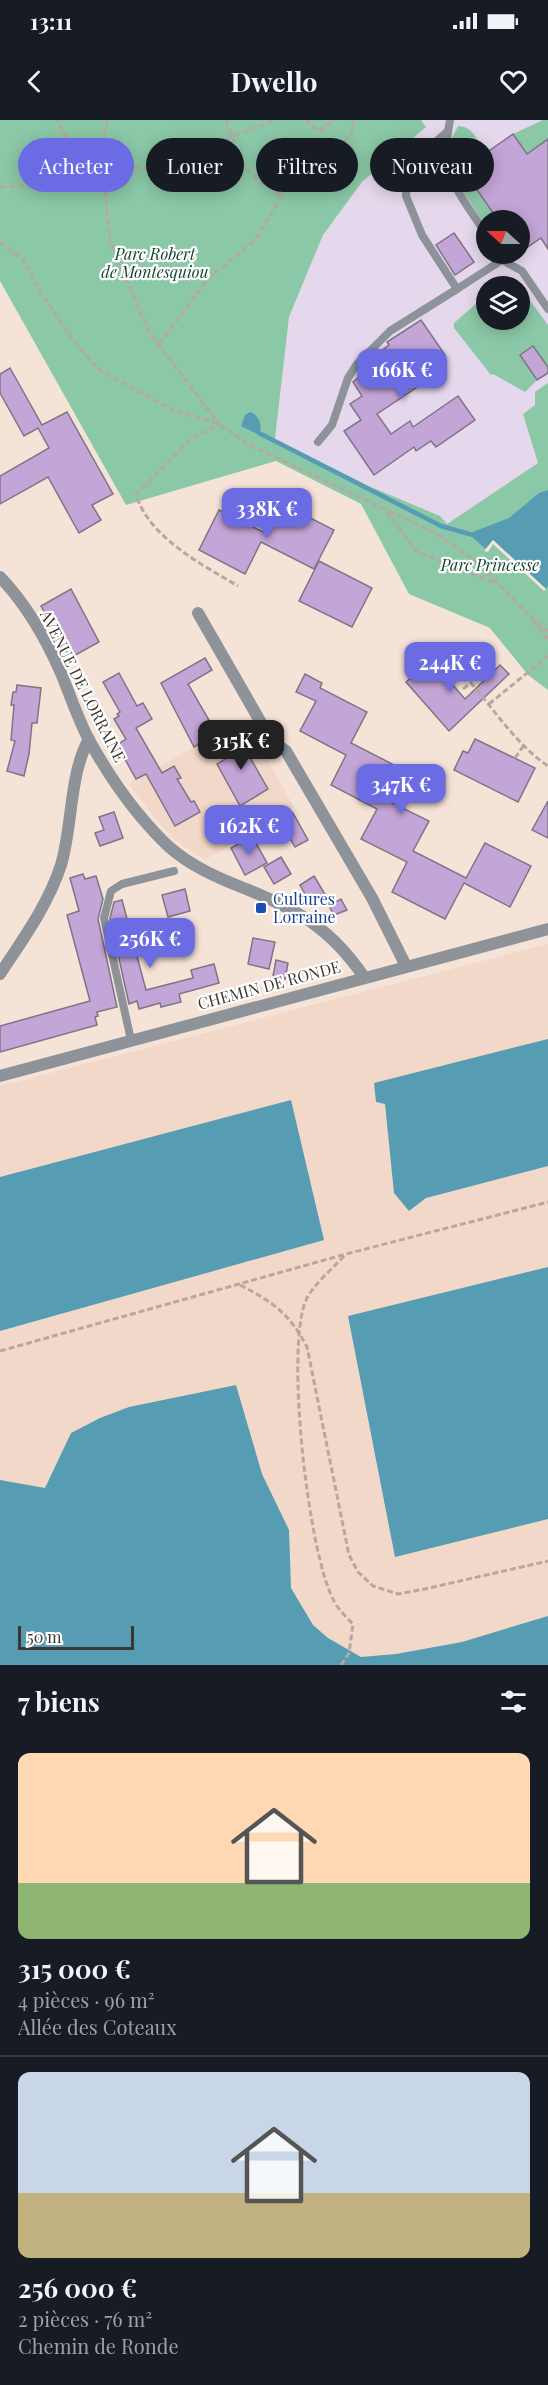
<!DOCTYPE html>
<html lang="fr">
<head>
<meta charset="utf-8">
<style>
	:root { --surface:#171b24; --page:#242831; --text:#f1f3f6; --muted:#9ea1a6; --line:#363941; --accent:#6b6be4 }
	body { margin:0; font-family:"Playfair Display",serif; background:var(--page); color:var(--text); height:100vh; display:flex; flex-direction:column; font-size:22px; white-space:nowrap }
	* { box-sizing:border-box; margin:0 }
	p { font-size:20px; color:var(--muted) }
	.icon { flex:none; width:33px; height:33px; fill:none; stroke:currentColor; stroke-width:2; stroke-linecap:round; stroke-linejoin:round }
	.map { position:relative; height:1545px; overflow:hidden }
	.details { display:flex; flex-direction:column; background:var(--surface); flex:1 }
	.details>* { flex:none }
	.banner { position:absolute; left:18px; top:18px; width:513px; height:54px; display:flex; gap:12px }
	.needle { width:39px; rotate:291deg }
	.tools { position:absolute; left:476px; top:90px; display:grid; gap:12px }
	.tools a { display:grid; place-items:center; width:54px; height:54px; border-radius:50%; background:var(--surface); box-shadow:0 3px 15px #0003; font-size:30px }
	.scale { position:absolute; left:18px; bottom:15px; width:116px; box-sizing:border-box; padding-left:6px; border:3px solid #3d3632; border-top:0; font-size:16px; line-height:21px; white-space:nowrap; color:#3d3632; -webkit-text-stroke:4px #fff; paint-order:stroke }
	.price { position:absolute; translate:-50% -51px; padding:0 14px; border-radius:12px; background:var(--accent); color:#fff; font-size:20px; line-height:39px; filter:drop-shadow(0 2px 3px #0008) }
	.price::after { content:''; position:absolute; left:50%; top:36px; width:18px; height:14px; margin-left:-9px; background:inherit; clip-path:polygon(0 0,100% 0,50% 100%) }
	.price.selected { background:#222; color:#fff }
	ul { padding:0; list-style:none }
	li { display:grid; align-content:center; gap:12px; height:318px; padding:0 18px }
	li+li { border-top:2px solid var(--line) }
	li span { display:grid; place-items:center; height:186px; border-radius:12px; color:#555 }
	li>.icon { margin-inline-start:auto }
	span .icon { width:108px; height:108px; fill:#fffc; stroke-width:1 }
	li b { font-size:26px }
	h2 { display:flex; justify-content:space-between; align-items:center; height:72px; padding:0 18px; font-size:26px }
	.pill { padding:0 21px; border-radius:27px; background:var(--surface); box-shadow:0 3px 15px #0003; font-size:21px; line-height:54px }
	.pill.selected { background:var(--accent); color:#fff }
	.status { display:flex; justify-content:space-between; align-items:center; height:42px; padding:0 30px; background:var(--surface); direction:ltr }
	.status svg { height:16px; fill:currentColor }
	header { display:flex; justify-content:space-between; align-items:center; height:78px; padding:0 18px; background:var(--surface); font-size:27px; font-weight:700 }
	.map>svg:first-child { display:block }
	.built { fill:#f2d8c8 }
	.medical { fill:#e5d8ec; fill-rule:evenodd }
	.green { fill:#8bc8a7 }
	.water { fill:#569db4 }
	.pier { fill:#f6e3d8 }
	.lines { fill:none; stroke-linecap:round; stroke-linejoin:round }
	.stream { stroke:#569db4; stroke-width:4.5 }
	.building { fill:#c4a5d7; stroke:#7e7584; stroke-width:1.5 }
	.path { stroke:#b6a89f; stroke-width:3; stroke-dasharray:6 3; stroke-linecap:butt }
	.lane { stroke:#8e939a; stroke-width:8 }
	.street { stroke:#8e939a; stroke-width:12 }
	.transit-dot { fill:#1a4fb4; stroke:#fff; stroke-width:2 }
	.labels { text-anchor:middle; stroke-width:4.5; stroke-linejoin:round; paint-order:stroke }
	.park-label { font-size:16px; font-style:italic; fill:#14442e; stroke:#fff }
	.street-label { font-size:16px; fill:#3d3632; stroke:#fff }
	.transit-label { font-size:16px; fill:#164399; stroke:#fff; text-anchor:start }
</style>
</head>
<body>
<div class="status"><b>13:11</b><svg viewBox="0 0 49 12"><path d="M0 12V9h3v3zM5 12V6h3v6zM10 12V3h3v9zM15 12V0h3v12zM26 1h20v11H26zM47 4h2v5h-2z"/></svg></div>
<header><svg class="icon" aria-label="back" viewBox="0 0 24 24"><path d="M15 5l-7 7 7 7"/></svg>Dwello<svg class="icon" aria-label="heart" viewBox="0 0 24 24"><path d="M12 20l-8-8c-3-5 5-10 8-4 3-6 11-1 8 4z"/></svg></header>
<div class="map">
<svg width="548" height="1545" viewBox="0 0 548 1545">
	<rect width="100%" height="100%" fill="#f6e3d8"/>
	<g class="built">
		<polygon points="244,598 294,687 205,740 175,720 159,703 129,664"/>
		<polygon points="548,824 548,1545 0,1545 0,966"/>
	</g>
	<path class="medical" d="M421 0H548V336L447 404 440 396 371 367 275 320 289 197 323 115 362 62 425 7ZM486 100H519V134H486ZM486 166H519V200H486Z"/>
	<g class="green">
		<polygon points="0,0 421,0 426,7 362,62 323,115 289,197 275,319 371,367 440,396 447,404 538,343 523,294 535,285 535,272 548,263 548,570 528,555 490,508 409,474 361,384 276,341 126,385 0,161"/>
		<polygon points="543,0 548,0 548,19 527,34 513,14"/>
		<path d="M458 6C473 6 479 22 484 34L470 44 472 46 464 52 498 100H486V106L454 58 451 20Z"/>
		<polygon points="507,159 514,159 548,205 548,247 533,226 520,235 537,260 525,272 493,254 491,255 454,208 454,203 486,175 486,200 519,200 519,166 497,166"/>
	</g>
	<g class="water">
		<path d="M250 292C259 295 263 306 259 315L241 306 245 295Z"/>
		<polygon points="548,370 548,465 546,469 493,420 486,429 473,418 473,412 509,398 539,373"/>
		<polygon points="548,919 548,1046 426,1078 409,1091 394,1073 385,984 376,982 374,963"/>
		<polygon points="291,980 324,1120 0,1211 0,1057"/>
		<polygon points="548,1147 548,1399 395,1437 348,1196"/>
		<polygon points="236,1265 262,1354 289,1410 291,1468 313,1505 328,1518 361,1537 396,1534 462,1522 548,1496 548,1545 0,1545 0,1360 45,1368 71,1313 100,1298 129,1287"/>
	</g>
	<polygon class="pier" points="493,420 546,469 544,471 493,424 488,432 484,431"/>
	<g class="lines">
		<polyline class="stream" points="259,313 441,406 473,415"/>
	</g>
	<g class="building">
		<polygon points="513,14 527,34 548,19 548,129 541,118 519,133 519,100 498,100 464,51 472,46 470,44"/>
		<polygon points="454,113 474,142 455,155 436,125"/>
		<polygon points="421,200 445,235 440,238 446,248 377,294 391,314 410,301 413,307 458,276 475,300 436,327 431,321 416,331 414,327 374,355 344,311 361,300 350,284 362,276 353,262 380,241 375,235 389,225 387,222"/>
		<polygon points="533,226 548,247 548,253 537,260 520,235"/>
		<polygon points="10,248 42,305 67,292 113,374 92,385 101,400 79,413 48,357 0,384 0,356 49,328 38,308 24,316 0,273 0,254"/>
		<polygon points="281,383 334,410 314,449 261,422 245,454 199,430 219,390 265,413"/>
		<polygon points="319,441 372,468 352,507 299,481"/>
		<polygon points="71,469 99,522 70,538 41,486"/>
		<polygon points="205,538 212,550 188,564 217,614 194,627 161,563"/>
		<polygon points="431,540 465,579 500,545 509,554 449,611 406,562"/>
		<polygon points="119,553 137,586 143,583 152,599 136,608 162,653 174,646 181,658 177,659 191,682 194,681 200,692 175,706 146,654 136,659 117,625 126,619 114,599 119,596 117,594 120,592 103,562"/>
		<polygon points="305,554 322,563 320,568 367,592 351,623 398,647 382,678 429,701 413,731 466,758 485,723 531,746 510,787 464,763 445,799 392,772 407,742 361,719 377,689 331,665 346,635 300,611 316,581 296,572"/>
		<polygon points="17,565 41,568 37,603 32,603 29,634 24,656 7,651 15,621 11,620 14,585 11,585 13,572 16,572"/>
		<polygon points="235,611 268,669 240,686 217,644 232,635 222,618"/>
		<polygon points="475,619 535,648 518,682 454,650 463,631 468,633"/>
		<polygon points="548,681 548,718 532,710"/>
		<polygon points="114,692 123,718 100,726 95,713 104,710 99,697"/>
		<polygon points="293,693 308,720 295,727 280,701"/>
		<polygon points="252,716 267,743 245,755 231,728"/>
		<polygon points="281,737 291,754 274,764 264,747"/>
		<polygon points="83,754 85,759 96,756 103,779 98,799 117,887 97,892 98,896 95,897 97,905 0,932 0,906 90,881 67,795 79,791 70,758"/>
		<polygon points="314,756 326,776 315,782 312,776 307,778 300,765"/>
		<polygon points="185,769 190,791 168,797 162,775"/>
		<polygon points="341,779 347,790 334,795 329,786"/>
		<polygon points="122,780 146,870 193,858 191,850 214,844 219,863 179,874 181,882 161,887 160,883 139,889 137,881 129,884 110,798 114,782"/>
		<polygon points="253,818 275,822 269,849 248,844"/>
		<polygon points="276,840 288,843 285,859 273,856"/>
	</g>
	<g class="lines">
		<g class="path">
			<path d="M107 0 102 37 110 122 149 212 219 304 190 320 136 375C150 418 201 444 238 466"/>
			<polyline points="226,0 241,42 258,60 281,75"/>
			<polyline points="306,0 319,11 334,0"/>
			<polyline points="81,46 102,48 183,47 232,16 277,0"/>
			<polyline points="0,67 46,64 81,46 57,0"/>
			<polyline points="0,122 24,141 41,173 74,221 98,249 171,289 219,304 248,324 433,412 479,443 528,495 548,511"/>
			<polyline points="159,224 207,160 255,120 295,54 324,38 347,19 354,8 352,0"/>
			<polyline points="387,392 416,431 495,463"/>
			<polyline points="533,501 548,519"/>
			<path d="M463 569 471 563C495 591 517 625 548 646"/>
			<polyline points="489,584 548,536"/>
			<polyline points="515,638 524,625"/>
			<path d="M240 1165C273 1182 289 1193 307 1227L349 1435 358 1452 373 1466 398 1474 425 1469 548 1441"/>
			<polyline points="0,1231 346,1134 548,1082"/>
			<path d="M341 1545 349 1533 353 1504C346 1497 337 1488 333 1479 308 1431 285 1229 306 1180 312 1166 334 1147 345 1135"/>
		</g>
		<g class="lane">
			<path d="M450 0C439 55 458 71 486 114"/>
			<polyline points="448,11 407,47 406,76 422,115 457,169 502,140"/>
			<polyline points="498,134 502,140 522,151 548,189"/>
			<polyline points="318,322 332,305 348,258 357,244 390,211 457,169"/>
			<polyline points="131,920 104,798 111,771 122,764 174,751"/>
		</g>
		<g class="street">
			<path d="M0 457C26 484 46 519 61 553 70 575 78 599 89 620 110 658 136 695 167 725 190 746 218 758 246 769 300 791 331 809 364 857"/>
			<polyline points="198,493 271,620 286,631 372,778 406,846"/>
			<path d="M0 854C23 819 48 785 61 745 73 704 69 655 89 619"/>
			<polyline points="0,956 548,809"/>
		</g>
	</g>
	<rect class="transit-dot" x="255" y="782" width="12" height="12" rx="3"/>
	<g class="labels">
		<g class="park-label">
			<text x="155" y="140">Parc Robert<tspan x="155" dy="18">de Montesquiou</tspan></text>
			<text x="490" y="451">Parc Princesse</text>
		</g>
		<g class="street-label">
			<text transform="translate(83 566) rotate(63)" y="6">AVENUE DE LORRAINE</text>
			<text transform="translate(269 865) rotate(-15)" y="6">CHEMIN DE RONDE</text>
		</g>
		<g class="transit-label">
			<text x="273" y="785">Cultures<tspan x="273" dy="18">Lorraine</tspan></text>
		</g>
	</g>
</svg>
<div class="tools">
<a><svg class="needle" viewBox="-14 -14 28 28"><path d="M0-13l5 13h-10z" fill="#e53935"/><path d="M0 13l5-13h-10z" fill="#9ea1a6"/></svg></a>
<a><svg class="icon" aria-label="layers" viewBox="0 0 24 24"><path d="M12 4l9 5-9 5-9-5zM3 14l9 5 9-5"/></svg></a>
</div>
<div class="scale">50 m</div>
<b class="price" style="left:402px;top:280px">166K €</b>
<b class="price" style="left:267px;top:419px">338K €</b>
<b class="price" style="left:450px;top:573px">244K €</b>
<b class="price selected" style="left:241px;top:651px">315K €</b>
<b class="price" style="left:401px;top:695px">347K €</b>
<b class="price" style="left:249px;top:736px">162K €</b>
<b class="price" style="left:150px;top:849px">256K €</b>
<div class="banner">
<a class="pill selected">Acheter</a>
<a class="pill">Louer</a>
<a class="pill">Filtres</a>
<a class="pill">Nouveau</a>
</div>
</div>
<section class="details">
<h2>7 biens<svg class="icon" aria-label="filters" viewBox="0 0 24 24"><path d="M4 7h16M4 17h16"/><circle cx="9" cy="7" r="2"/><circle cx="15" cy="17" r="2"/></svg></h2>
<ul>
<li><span style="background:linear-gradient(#ffd9b3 70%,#8fb573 0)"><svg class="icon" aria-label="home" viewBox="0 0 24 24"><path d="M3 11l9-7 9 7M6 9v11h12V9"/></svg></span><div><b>315 000 €</b><p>4 pièces · 96 m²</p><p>Allée des Coteaux</p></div></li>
<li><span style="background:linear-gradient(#c9d6e8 65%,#c2b280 0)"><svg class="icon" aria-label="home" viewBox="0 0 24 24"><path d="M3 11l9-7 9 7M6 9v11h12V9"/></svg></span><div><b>256 000 €</b><p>2 pièces · 76 m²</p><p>Chemin de Ronde</p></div></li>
</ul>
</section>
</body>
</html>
